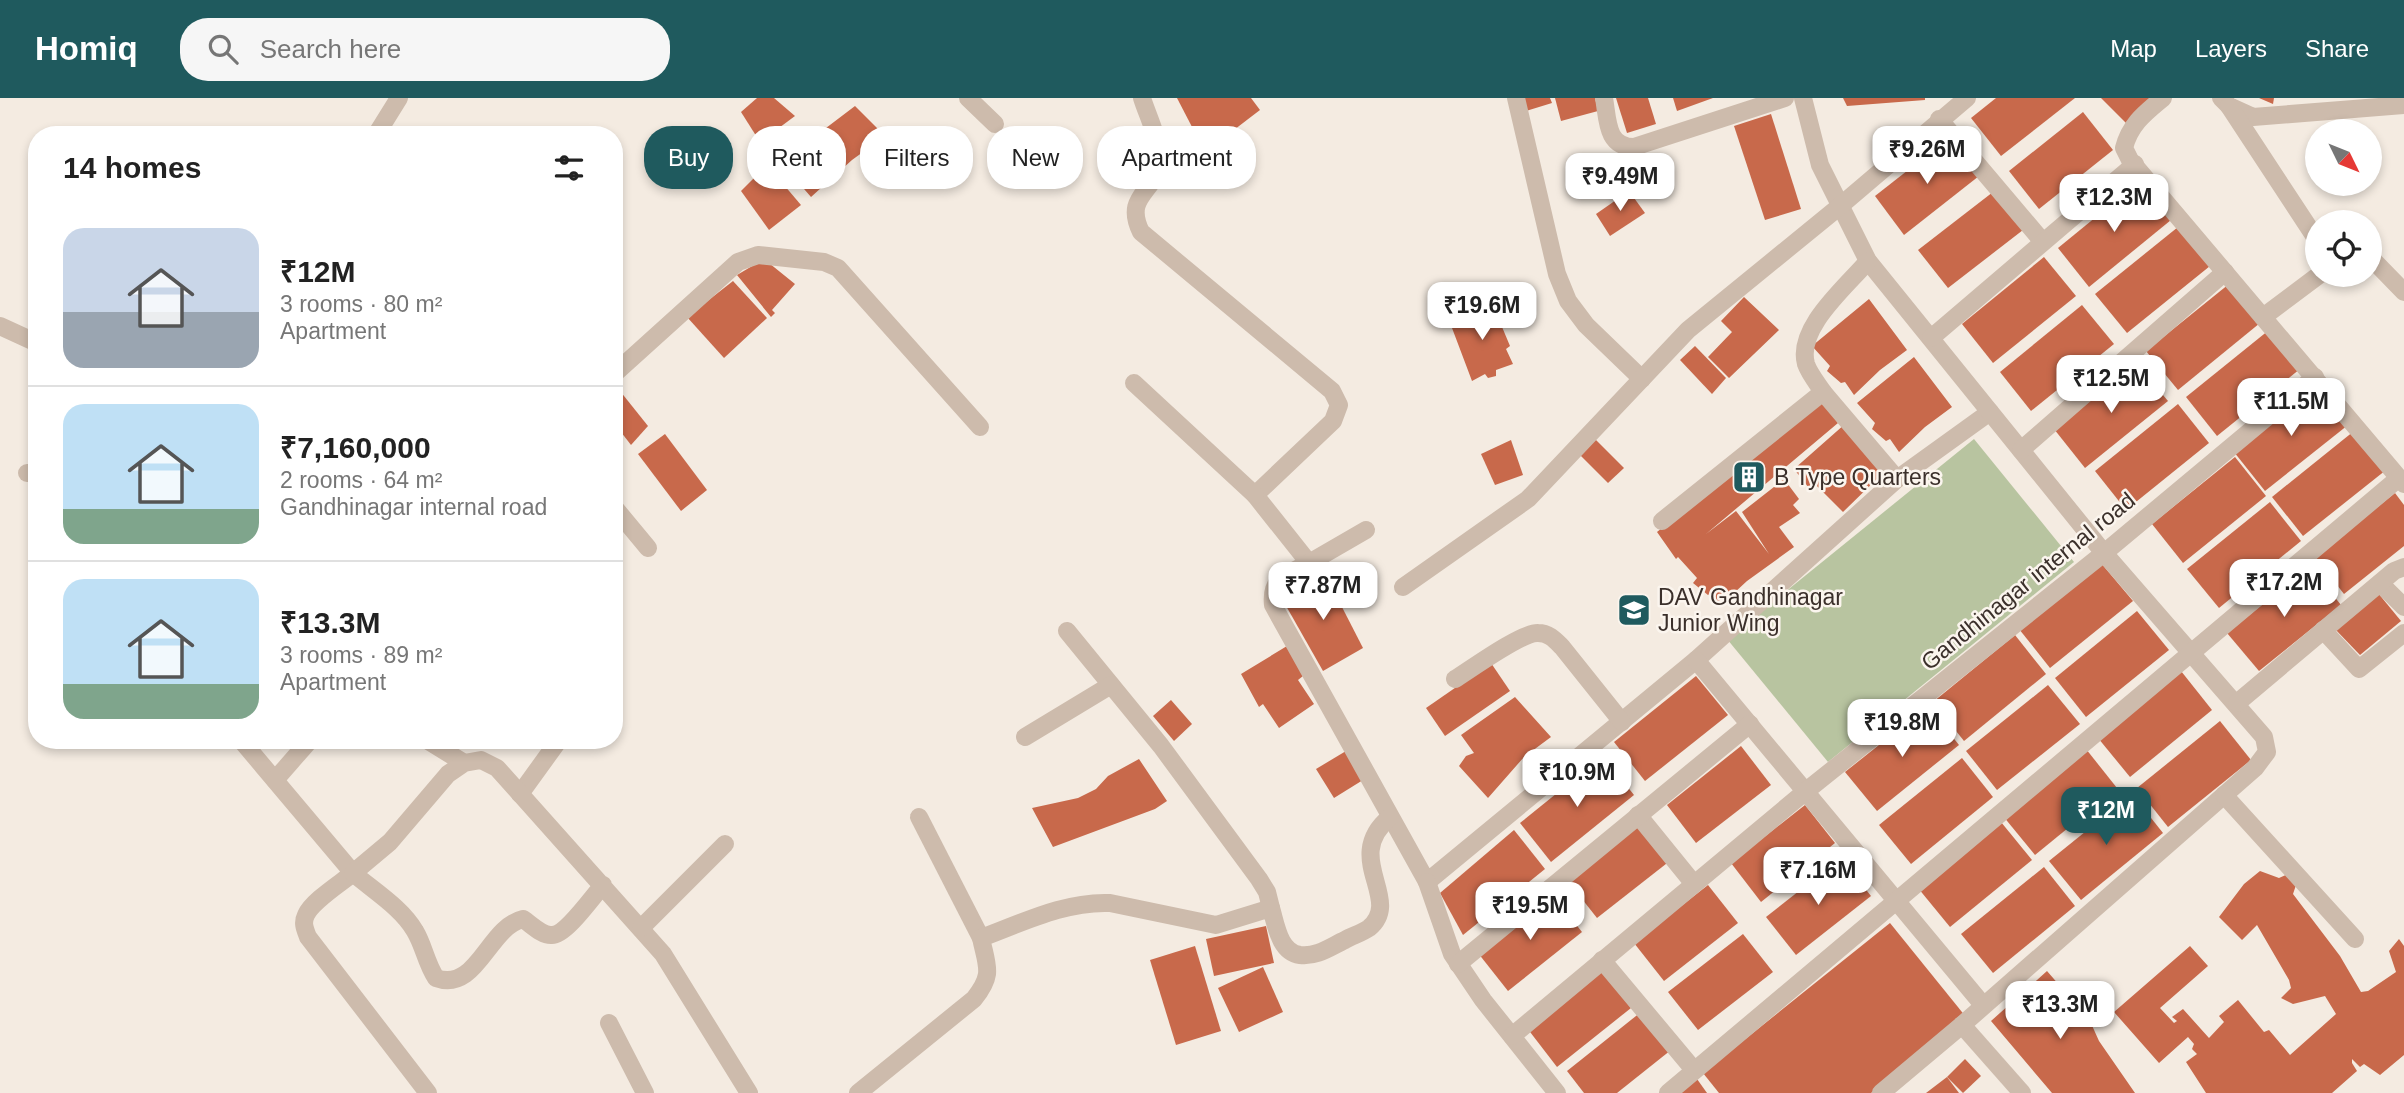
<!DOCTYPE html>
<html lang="en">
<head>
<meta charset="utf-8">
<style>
	:root { --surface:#fff; --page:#f6f6f6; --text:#222; --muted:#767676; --line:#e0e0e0; --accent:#1f5a5e }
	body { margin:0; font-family:Helvetica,sans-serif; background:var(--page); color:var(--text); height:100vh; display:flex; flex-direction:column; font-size:26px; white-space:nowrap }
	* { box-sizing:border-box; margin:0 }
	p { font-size:23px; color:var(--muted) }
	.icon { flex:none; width:38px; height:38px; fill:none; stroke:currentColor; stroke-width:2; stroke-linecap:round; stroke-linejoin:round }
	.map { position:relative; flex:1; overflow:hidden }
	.panel { position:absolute; left:28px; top:28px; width:595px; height:623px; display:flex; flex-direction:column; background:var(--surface); border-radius:28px; box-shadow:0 4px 10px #0003 }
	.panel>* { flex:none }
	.hud { position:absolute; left:644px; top:28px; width:665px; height:63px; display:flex; gap:14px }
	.needle { width:46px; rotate:133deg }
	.fabs { position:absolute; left:2305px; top:21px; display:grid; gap:14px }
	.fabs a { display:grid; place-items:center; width:77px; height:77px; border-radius:50%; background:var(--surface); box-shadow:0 4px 10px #0003; font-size:35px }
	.price { position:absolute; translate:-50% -60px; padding:0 16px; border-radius:14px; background:#fff; color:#222; font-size:23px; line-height:46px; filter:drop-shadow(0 2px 4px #0008) }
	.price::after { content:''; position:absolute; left:50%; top:42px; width:21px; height:16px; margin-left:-10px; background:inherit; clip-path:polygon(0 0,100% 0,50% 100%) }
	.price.current { background:var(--accent); color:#fff }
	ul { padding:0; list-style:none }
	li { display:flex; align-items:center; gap:21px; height:175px; padding:0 35px }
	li+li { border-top:2px solid var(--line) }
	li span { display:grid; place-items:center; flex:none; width:196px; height:140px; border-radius:21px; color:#555 }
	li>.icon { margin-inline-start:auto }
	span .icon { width:84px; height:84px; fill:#fffc; stroke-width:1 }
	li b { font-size:30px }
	h2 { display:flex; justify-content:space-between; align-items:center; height:84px; padding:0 35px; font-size:30px }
	.chip { padding:0 24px; border-radius:28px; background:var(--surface); box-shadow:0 4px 10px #0003; font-size:24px; line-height:63px }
	.chip.current { background:var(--accent); color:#fff }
	header { display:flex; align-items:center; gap:42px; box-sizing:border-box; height:98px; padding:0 35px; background:var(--accent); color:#fff }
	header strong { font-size:33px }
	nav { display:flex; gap:38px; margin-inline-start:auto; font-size:24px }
	.search { width:490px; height:63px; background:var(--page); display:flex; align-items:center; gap:18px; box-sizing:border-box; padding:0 24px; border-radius:28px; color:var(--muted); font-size:26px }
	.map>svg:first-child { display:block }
	.grass { fill:#b8c4a0 }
	.building { fill:#c8694b }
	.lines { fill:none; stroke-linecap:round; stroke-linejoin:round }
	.minor { stroke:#cdbbac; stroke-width:18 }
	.labels { text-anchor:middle; stroke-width:5; stroke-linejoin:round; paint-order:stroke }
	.poi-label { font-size:23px; fill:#3b302b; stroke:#fbf5ee; text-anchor:start }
	.street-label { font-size:23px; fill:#3b302b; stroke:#fbf5ee }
</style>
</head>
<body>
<header>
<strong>Homiq</strong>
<div class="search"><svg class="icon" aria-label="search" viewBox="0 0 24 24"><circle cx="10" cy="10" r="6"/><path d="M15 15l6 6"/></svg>Search here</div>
<nav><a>Map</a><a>Layers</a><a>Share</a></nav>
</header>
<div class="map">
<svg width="2404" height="995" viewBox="0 0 2404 995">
	<rect width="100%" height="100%" fill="#f4ebe1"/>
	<polygon class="grass" points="1974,341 2074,464 1828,664 1727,541"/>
	<g class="building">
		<polygon points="757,0 774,0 795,18 760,44 741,14"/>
		<polygon points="1177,0 1251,0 1260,12 1205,54"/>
		<polygon points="1521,0 1550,0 1552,5 1526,13"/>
		<polygon points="1555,0 1595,0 1598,13 1561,23"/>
		<polygon points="1616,0 1648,0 1656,26 1627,35"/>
		<polygon points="1673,0 1713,0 1677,13"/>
		<polygon points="1843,0 1925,0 1925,2 1847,8"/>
		<polygon points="1996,0 2075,0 2001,58 1971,20"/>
		<polygon points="2101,0 2152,0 2127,26"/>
		<polygon points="2259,0 2274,0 2273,6"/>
		<polygon points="855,8 885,38 852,62 811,99 785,69 826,30"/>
		<polygon points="2083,14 2113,52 2039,111 2009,73"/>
		<polygon points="1771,16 1801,111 1765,122 1734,28"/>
		<polygon points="1949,40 1979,78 1904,137 1875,98"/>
		<polygon points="767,67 801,107 769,132 741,93"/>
		<polygon points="2140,83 2171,122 2089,189 2058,150"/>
		<polygon points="1629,93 1645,115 1610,138 1596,116"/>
		<polygon points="1993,94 2023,132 1948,190 1918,152"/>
		<polygon points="2178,129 2210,168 2127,235 2095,196"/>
		<polygon points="2044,159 2076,198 1993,265 1962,226"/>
		<polygon points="764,161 795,186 772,212 775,215 771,219 737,177"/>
		<polygon points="733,183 767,220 724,260 687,219"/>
		<polygon points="2229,186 2260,225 2178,292 2146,253"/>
		<polygon points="1744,199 1779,232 1729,280 1708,259 1732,234 1721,223"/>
		<polygon points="1869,201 1907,252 1880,272 1854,297 1845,284 1841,285 1827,273 1830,268 1812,248"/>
		<polygon points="1492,205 1510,248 1506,251 1513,266 1496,272 1496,278 1488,280 1485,276 1472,283 1449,222 1483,213 1481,207"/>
		<polygon points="2082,207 2114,246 2031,313 2000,274"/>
		<polygon points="2269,232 2300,271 2217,338 2186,299"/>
		<polygon points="1695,248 1726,280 1712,296 1680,262"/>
		<polygon points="1914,259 1952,309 1925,329 1899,354 1890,341 1886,343 1872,331 1875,325 1857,305"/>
		<polygon points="2136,265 2168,303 2085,370 2054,331"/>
		<polygon points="616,288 648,328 631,347 614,325 614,289"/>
		<polygon points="2317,288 2348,327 2265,393 2234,354"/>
		<polygon points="1822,300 1838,325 1706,436 1736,413 1769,456 1742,414 1784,381 1799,401 1793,407 1800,415 1779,429 1794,449 1747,483 1720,508 1712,495 1708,497 1693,485 1697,480 1678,459 1676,461 1657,434"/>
		<polygon points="2178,306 2209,345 2126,412 2095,373"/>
		<polygon points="1845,326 1883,375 1843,414 1817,388 1809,390 1794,371"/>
		<polygon points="2354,333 2386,372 2303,438 2272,399"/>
		<polygon points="665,336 707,392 681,413 638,356"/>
		<polygon points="1594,340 1624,370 1608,385 1579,356"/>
		<polygon points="1511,342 1523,377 1495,387 1481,356"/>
		<polygon points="2235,359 2266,398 2183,465 2152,426"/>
		<polygon points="2395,395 2404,407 2404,448 2344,496 2315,459"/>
		<polygon points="2270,404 2301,443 2219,510 2187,471"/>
		<polygon points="2101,465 2133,503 2050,570 2019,531"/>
		<polygon points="2310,468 2341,507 2259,573 2227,535"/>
		<polygon points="1324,474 1363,550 1323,573 1281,499"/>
		<polygon points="2378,495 2401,523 2360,557 2334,530"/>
		<polygon points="2137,513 2169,552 2086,619 2055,580"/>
		<polygon points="2015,537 2046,576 1964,643 1933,604"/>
		<polygon points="1287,548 1303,578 1298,582 1314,606 1279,630 1263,606 1259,609 1241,576"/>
		<polygon points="1491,565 1510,593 1445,638 1426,610"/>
		<polygon points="2181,573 2212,612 2130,679 2098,640"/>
		<polygon points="1696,578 1728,617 1645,683 1614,644"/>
		<polygon points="2048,587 2080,626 1997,692 1966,653"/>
		<polygon points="1515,599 1551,639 1524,659 1488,700 1459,668 1466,658 1474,655 1461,637"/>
		<polygon points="1171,602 1192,626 1174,643 1153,618"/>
		<polygon points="1928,608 1959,647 1877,713 1845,674"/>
		<polygon points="2220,623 2251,662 2168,729 2137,690"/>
		<polygon points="1741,648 1771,687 1696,745 1667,707"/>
		<polygon points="2086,651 2117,690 2035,757 2003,718"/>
		<polygon points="1346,653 1363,682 1334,700 1316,671"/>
		<polygon points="1603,658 1634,697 1551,764 1520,725"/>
		<polygon points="1962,660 1993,699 1911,766 1879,727"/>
		<polygon points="1139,661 1167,703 1155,711 1053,749 1032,710 1078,700 1096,691 1108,678"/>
		<polygon points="2132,696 2163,735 2081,802 2049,763"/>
		<polygon points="1805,707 1835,745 1761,804 1731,765"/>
		<polygon points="1641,724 1671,762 1597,820 1567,782"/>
		<polygon points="2001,724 2032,762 1950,829 1918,790"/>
		<polygon points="1514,732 1545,771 1463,837 1440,795"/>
		<polygon points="1841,760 1871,798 1796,857 1766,819"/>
		<polygon points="2044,769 2075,808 1993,875 1961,836"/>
		<polygon points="2260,773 2279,780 2288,776 2296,787 2293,796 2340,858 2361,894 2368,893 2396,874 2389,853 2399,841 2404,848 2404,957 2380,977 2364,966 2360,969 2352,961 2352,965 2357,973 2332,995 2206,995 2186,964 2197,956 2192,951 2194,946 2188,939 2159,965 2114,914 2190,848 2208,868 2160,910 2174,925 2177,923 2172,919 2183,911 2209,940 2224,924 2219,918 2238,902 2264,934 2269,932 2290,957 2336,916 2325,898 2293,906 2281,900 2291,890 2289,882 2257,827 2242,842 2219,819 2244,786"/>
		<polygon points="1708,787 1738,825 1664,883 1634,845"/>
		<polygon points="1552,796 1582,834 1508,893 1478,855"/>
		<polygon points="1890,825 1966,919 1871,995 1719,995 1703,975"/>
		<polygon points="1266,828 1274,865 1214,878 1206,841"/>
		<polygon points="1743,836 1773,874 1698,932 1668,894"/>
		<polygon points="1195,848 1221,933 1176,947 1150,862"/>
		<polygon points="1263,869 1283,914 1239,934 1218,890"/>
		<polygon points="1601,872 1631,910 1557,969 1527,930"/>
		<polygon points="2047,873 2073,903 2084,900 2095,911 2090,923 2099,943 2135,995 2052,995 1991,923"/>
		<polygon points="1641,914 1671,952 1617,995 1584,995 1567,973"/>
		<polygon points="1965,961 1981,978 1963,995 1947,979"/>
		<polygon points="1947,979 1959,995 1926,995"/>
		<polygon points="1697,981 1707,995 1679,995"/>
	</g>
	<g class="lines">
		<g class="minor">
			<polyline points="968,0 995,26"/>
			<path d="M1142 0C1148 19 1161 44 1159 64 1156 95 1123 97 1141 134L1332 293 1339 307 1333 323 1255 397 1309 465C1287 477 1270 479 1273 507L1427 784 1696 562 1897 381 1990 314"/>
			<polyline points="1516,0 1557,176 1568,203 1586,227 1642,281"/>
			<path d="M1604 0C1608 22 1606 49 1634 49L1785 0"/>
			<polyline points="1803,0 1820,67 1868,163 2104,455 2264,639 2267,654 2255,670 1962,927 1881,995"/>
			<path d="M2163 0C2145 15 2130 26 2124 50L2130 62 2404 386"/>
			<polyline points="2221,0 2229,8 2253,19 2404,7"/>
			<polyline points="2229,8 2317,142"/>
			<polyline points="1939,21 2043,144"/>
			<polyline points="376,37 399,0"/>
			<polyline points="2370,159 2404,194"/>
			<polyline points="2263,219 2319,177"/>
			<polyline points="0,228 37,245"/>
			<polyline points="1931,240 2135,66"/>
			<polyline points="614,276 738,164 758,157 824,164 838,170 980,329"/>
			<polyline points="1134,285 1255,397"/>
			<path d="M1823 294C1817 285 1809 275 1806 266 1796 230 1846 189 1868 163"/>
			<polyline points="2021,352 2225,174"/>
			<polyline points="27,375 37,375"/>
			<polyline points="614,409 648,450"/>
			<polyline points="1662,423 1823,294 1897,381"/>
			<polyline points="1309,465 1366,432"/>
			<polyline points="2380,485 2404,509"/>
			<polyline points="1403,489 1528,401 1688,232 1840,108 1967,0"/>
			<polyline points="2323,532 2359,571 2404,535"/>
			<polyline points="1067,533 1161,648 1259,781 1267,794 1271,810"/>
			<polyline points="1696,562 1983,907"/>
			<path d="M1455 581C1471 571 1522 534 1538 535 1549 535 1555 542 1562 549L1622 624"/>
			<polyline points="2237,605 2394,473 2404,469"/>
			<polyline points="1025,639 1111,587"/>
			<path d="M241 642 353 775C341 785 312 803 306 817 302 825 305 831 308 839L428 995"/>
			<polyline points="427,642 464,665"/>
			<polyline points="275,682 310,642"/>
			<polyline points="520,696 559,642"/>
			<polyline points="2224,697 2355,841"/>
			<polyline points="1638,717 1694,786"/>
			<polyline points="919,719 981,840"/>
			<polyline points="1427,784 1452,856 1483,902 1557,995"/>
			<path d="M603 787C593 798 566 837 552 837 542 838 531 826 523 821 488 829 477 895 436 880 426 865 424 848 415 833 402 810 374 793 353 775L390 744 448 676 464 665 481 662 497 670 663 856 749 995"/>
			<polyline points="641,830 725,746"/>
			<polyline points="1602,862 1694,972"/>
			<polyline points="1458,866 1750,626"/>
			<polyline points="609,925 645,995"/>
			<polyline points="1962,927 2022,995"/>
			<polyline points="1512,938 1806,693 2104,455 2315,279"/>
			<path d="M858 995 974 901C994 876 987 869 981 840 1022 825 1065 803 1110 805L1216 827 1271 810C1276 826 1279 854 1300 857 1317 859 1330 849 1345 842 1352 838 1362 835 1369 830 1404 801 1341 760 1390 719"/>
			<polyline points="1668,995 2399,380"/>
		</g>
	</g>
	<defs>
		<symbol id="building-square" viewBox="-11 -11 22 22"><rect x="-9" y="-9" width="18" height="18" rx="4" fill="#1f5a5e" stroke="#fbf5ee"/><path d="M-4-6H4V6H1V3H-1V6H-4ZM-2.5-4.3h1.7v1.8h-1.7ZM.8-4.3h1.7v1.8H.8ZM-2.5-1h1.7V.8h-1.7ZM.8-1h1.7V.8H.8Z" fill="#fff"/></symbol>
		<symbol id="school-square" viewBox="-11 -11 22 22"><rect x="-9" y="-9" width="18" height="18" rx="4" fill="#1f5a5e" stroke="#fbf5ee"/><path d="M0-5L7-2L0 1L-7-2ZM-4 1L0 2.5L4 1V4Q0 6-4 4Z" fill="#fff"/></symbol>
	</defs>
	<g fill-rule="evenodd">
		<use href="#building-square" x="1730" y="360" width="38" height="38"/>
		<use href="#school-square" x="1615" y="493" width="38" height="38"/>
	</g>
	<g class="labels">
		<g class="poi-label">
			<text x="1774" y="387">B Type Quarters</text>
			<text x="1658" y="507">DAV Gandhinagar<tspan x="1658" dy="26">Junior Wing</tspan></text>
		</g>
		<g class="street-label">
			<text transform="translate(2028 483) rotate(-39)" y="8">Gandhinagar internal road</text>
		</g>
	</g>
</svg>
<div class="fabs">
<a><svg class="needle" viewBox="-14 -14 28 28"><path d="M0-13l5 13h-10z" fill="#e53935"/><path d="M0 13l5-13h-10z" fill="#767676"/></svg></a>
<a><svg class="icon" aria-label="locate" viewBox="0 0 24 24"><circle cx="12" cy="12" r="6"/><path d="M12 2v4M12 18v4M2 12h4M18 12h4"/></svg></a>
</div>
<b class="price" style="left:1927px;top:88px">₹9.26M</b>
<b class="price" style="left:1620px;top:115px">₹9.49M</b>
<b class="price" style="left:2114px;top:136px">₹12.3M</b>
<b class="price" style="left:1482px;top:244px">₹19.6M</b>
<b class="price" style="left:2111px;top:317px">₹12.5M</b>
<b class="price" style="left:2291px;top:340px">₹11.5M</b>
<b class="price" style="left:2284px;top:521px">₹17.2M</b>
<b class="price" style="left:1323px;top:524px">₹7.87M</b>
<b class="price" style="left:1902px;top:661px">₹19.8M</b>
<b class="price" style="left:1577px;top:711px">₹10.9M</b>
<b class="price current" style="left:2106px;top:749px">₹12M</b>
<b class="price" style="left:1818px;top:809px">₹7.16M</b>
<b class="price" style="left:1530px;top:844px">₹19.5M</b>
<b class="price" style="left:2060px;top:943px">₹13.3M</b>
<div class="hud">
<a class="chip current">Buy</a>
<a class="chip">Rent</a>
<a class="chip">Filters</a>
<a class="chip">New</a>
<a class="chip">Apartment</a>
</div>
<section class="panel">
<h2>14 homes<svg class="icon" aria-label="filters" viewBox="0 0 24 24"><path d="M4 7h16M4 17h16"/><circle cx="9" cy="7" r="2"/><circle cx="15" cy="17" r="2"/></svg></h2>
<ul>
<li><span style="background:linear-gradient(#c9d6e8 60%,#9aa5b1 0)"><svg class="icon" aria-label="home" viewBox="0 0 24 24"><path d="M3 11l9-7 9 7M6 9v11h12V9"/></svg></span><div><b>₹12M</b><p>3 rooms · 80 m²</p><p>Apartment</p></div></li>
<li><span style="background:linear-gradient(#bfe0f5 75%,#7fa58c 0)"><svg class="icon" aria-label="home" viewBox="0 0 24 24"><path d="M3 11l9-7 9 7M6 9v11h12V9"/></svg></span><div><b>₹7,160,000</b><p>2 rooms · 64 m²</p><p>Gandhinagar internal road</p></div></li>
<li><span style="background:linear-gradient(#bfe0f5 75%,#7fa58c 0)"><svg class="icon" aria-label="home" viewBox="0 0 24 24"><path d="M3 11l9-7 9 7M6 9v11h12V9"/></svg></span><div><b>₹13.3M</b><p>3 rooms · 89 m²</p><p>Apartment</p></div></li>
</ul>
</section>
</div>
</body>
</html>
